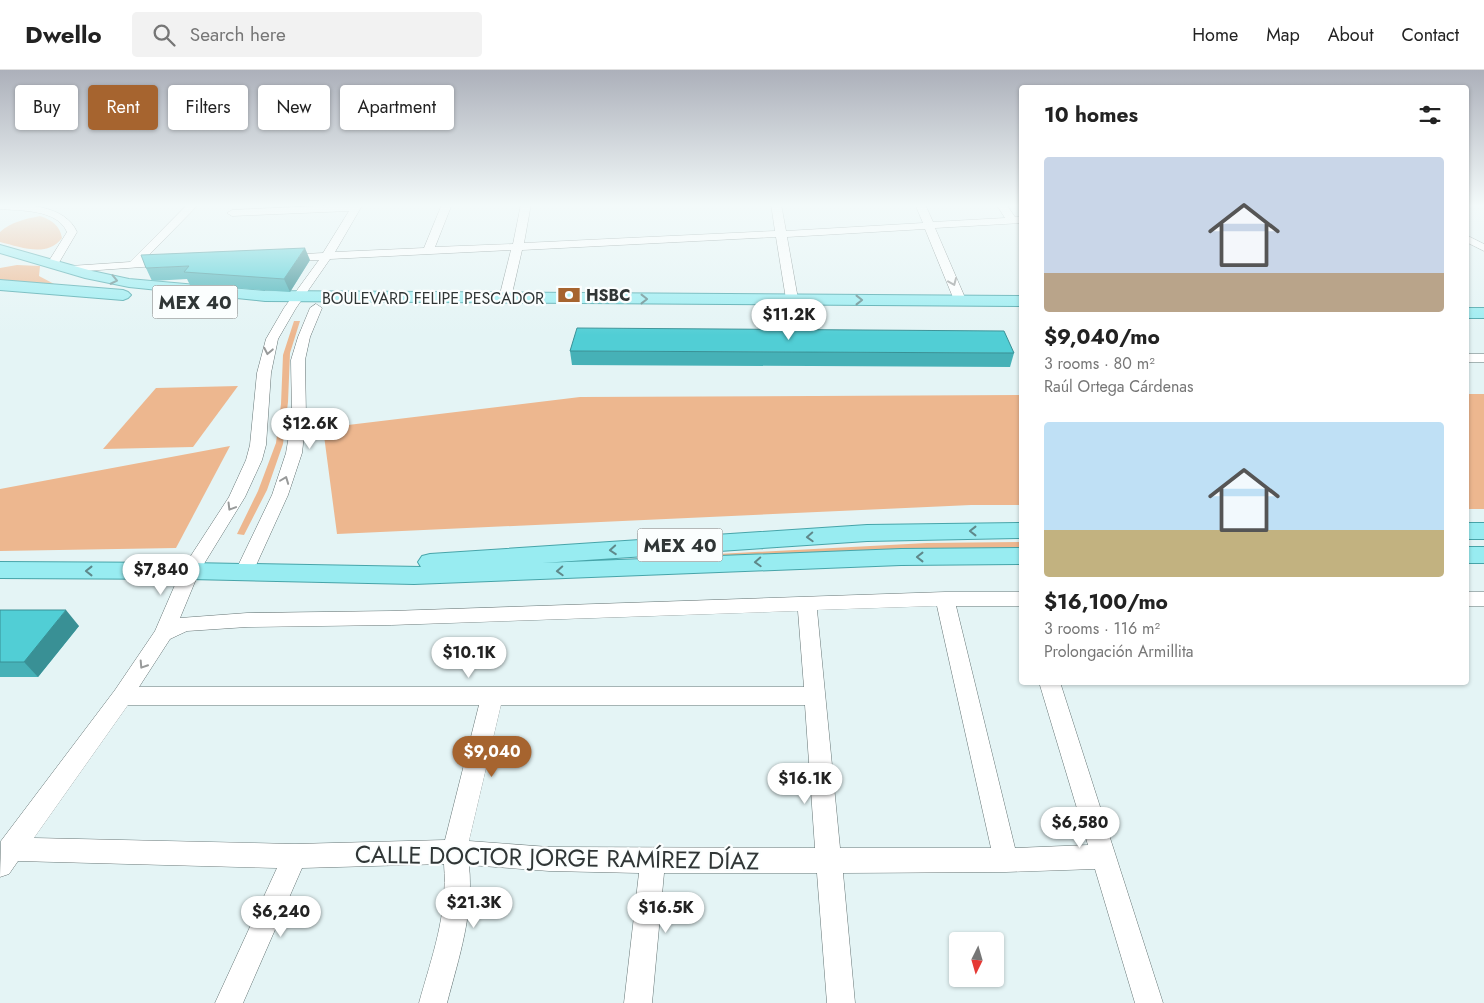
<!DOCTYPE html>
<html lang="en">
<head>
<meta charset="utf-8">
<style>
	:root { --surface:#fff; --page:#f2f2f2; --text:#222; --muted:#767676; --line:#e0e0e0; --accent:#a6642f }
	body { margin:0; font-family:Jost,sans-serif; background:var(--page); color:var(--text); height:100vh; display:flex; flex-direction:column; font-size:19px; white-space:nowrap }
	* { box-sizing:border-box; margin:0 }
	p { font-size:16px; color:var(--muted) }
	.icon { flex:none; width:28px; height:28px; fill:none; stroke:currentColor; stroke-width:2; stroke-linecap:round; stroke-linejoin:round }
	.map { position:relative; flex:1; overflow:hidden }
	.drawer { position:absolute; left:1019px; top:15px; width:450px; height:600px; display:flex; flex-direction:column; background:var(--surface); border-radius:5px; box-shadow:0 1px 4px #0004 }
	.drawer>* { flex:none }
	.hud { position:absolute; left:15px; top:15px; width:475px; height:45px; display:flex; gap:10px }
	.needle { width:32px; rotate:185deg }
	.tools { position:absolute; left:949px; top:862px; display:grid; gap:10px }
	.tools a { display:grid; place-items:center; width:55px; height:55px; border-radius:5px; background:var(--surface); box-shadow:0 1px 4px #0004; font-size:25px }
	.price { position:absolute; translate:-50% -42px; padding:0 11px; border-radius:18px; background:#fff; color:#222; font-size:16px; line-height:32px; filter:drop-shadow(0 1px 2px #0008) }
	.price::after { content:''; position:absolute; left:50%; top:30px; width:15px; height:11px; margin-left:-8px; background:inherit; clip-path:polygon(0 0,100% 0,50% 100%) }
	.price.active { background:var(--accent); color:#fff }
	ul { padding:0; list-style:none }
	li { display:grid; align-content:center; gap:10px; height:265px; padding:0 25px }
	li span { display:grid; place-items:center; height:155px; border-radius:5px; color:#555 }
	li>.icon { margin-inline-start:auto }
	span .icon { width:90px; height:90px; fill:#fffc; stroke-width:1 }
	li b { font-size:21px }
	h2 { display:flex; justify-content:space-between; align-items:center; height:60px; padding:0 25px; font-size:21px }
	.tag { padding:0 18px; border-radius:5px; background:var(--surface); box-shadow:0 1px 4px #0004; font-size:18px; line-height:45px }
	.tag.active { background:var(--accent); color:#fff }
	header { display:flex; align-items:center; gap:30px; box-sizing:border-box; height:70px; padding:0 25px; background:var(--surface); border-bottom:1px solid var(--line) }
	header strong { font-size:24px }
	nav { display:flex; gap:28px; margin-inline-start:auto; font-size:18px }
	.search { width:350px; height:45px; background:var(--page); display:flex; align-items:center; gap:12px; box-sizing:border-box; padding:0 18px; border-radius:5px; color:var(--muted); font-size:19px }
	.map>svg:first-child { display:block }
	.green { fill:#edb78f }
	.lines { fill:none; stroke-linecap:round; stroke-linejoin:round }
	.minor-casing { stroke:#667575; stroke-width:1 }
	.major-casing { stroke:#47a4a9; stroke-width:2 }
	.minor { fill:#fff; fill-rule:evenodd }
	.major { fill:#98ecf1; fill-rule:evenodd }
	.wall { fill:#46b1b7 }
	.shaded-wall { fill:#399095 }
	.building { fill:#51ced5; stroke:#399095 }
	.oneway { stroke:#5f888a }
	.oneway2 { stroke:#989a9a }
	.labels { text-anchor:middle; stroke-width:4.5; stroke-linejoin:round; paint-order:stroke }
	.far-poi-label { font-size:16px; font-weight:bold; fill:#303636; stroke:#fbfefe; text-anchor:start }
	.far-street-label { font-size:16px; fill:#303636; stroke:#fbfefe }
	.shield { fill:#fbfefe; stroke:#6d7272; stroke-width:1 }
	.shield-label { font-size:19px; font-weight:bold; fill:#303636 }
	.near-street-label { font-size:24px; fill:#303636; stroke:#fbfefe }
</style>
</head>
<body>
<header>
<strong>Dwello</strong>
<div class="search"><svg class="icon" aria-label="search" viewBox="0 0 24 24"><circle cx="10" cy="10" r="6"/><path d="M15 15l6 6"/></svg>Search here</div>
<nav><a>Home</a><a>Map</a><a>About</a><a>Contact</a></nav>
</header>
<div class="map">
<svg width="1484" height="933" viewBox="0 0 1484 933">
	<rect width="100%" height="100%" fill="#e4f4f5"/>
	<g class="green">
		<path d="M40 146C52 150 60 156 62 168 47 188 21 177 0 172V162C11 152 25 149 40 146Z"/>
		<polygon points="17,195 40,196 39,206 56,215 0,210 0,198"/>
		<polygon points="294,251 300,251 290,283 288,332 283,374 267,420 244,465 237,464 258,421 276,373 281,334 283,285"/>
		<polygon points="238,316 193,377 103,379 156,318"/>
		<rect x="1466" y="324" width="18" height="115"/>
		<polygon points="1021,325 1021,435 971,435 337,464 323,358 580,327"/>
		<polygon points="230,376 176,478 0,481 0,419"/>
		<polygon points="1021,472 1021,481 929,481 723,490 717,484 927,473"/>
	</g>
	<g class="lines">
		<defs>
			<g id="minor">
				<path d="M0 134C26 134 65 135 77 162L57 196H49L47 194 67 162C57 139 21 141 0 139Z"/>
				<polygon points="188,134 199,134 143,191 171,191 173,193 171,195 70,202 64,199 70,196 130,192"/>
				<path d="M363 134 335 182 424 178 442 134H452L435 177 513 174 521 134H531L524 173 775 161 771 134H781L786 161 923 153 915 134H925L933 152 1005 148 996 134H1006L1015 147H1021V153L935 158 966 230 960 234 954 230 925 159 787 167 798 229 792 233 786 229 776 167 522 180 511 228 505 232 499 228 511 180 330 189 296 238 278 269 271 303 266 375 262 390 245 427 199 502 180 548 247 543 391 541 945 522H1021V536H956L1015 778 1088 775 1039 612H1060L1163 933H1135L1095 799 1006 802 843 803 855 933H827L817 803H664L652 933H624L639 803 549 801 469 795C474 843 459 887 447 933H419C432 886 448 844 444 794L302 798 243 933H215L277 798 18 791 9 804 0 807 1 771 115 620 155 561 181 501 229 427 246 390 250 375 257 303 266 269 284 238 319 190 285 191 279 188 285 185 323 183 349 141 232 146 227 143 232 140ZM937 536 991 778H840L817 540ZM798 541 804 617H139L170 569 187 561 247 557 391 555ZM128 635H479L445 770 295 774 34 768ZM501 635H805L815 778 549 777 469 771Z"/>
				<polygon points="1466,165 1484,174 1484,181 1466,172"/>
				<polygon points="316,234 322,238 310,267 305,290 306,347 302,383 288,425 253,502 250,507 244,509 238,507 235,502 272,425 286,383 292,347 291,290 298,267 310,238"/>
				<rect x="1466" y="284" width="18" height="8"/>
				<rect x="1466" y="522" width="18" height="14"/>
			</g>
			<g id="major">
				<polygon points="0,175 92,201 129,209 265,221 1021,226 1021,236 265,231 129,217 85,208 0,183"/>
				<polygon points="0,210 123,220 128,222 131,225 128,228 123,230 0,220"/>
				<rect x="1466" y="238" width="18" height="10"/>
				<polygon points="1021,453 1021,468 867,471 542,493 901,479 1021,478 1021,494 901,495 414,514 190,509 0,508 0,492 190,493 421,497 418,492 422,486 430,484 867,455"/>
				<rect x="1466" y="453" width="18" height="16"/>
				<rect x="1466" y="477" width="18" height="16"/>
			</g>
		</defs>
		<use href="#minor" class="minor-casing"/>
		<use href="#major" class="major-casing"/>
		<use href="#minor" class="minor"/>
		<use href="#major" class="major"/>
	</g>
	<g class="wall">
		<polygon points="310,190 290,222 190,215 187,209 152,211 146,198"/>
		<polygon points="570,281 1014,283 1010,297 572,295"/>
		<polygon points="0,540 79,556 38,607 0,607"/>
	</g>
	<g class="shaded-wall">
		<polygon points="305,178 310,190 290,222 284,209"/>
		<polygon points="66,540 79,556 38,607 24,592"/>
	</g>
	<g class="building">
		<polygon points="305,178 284,209 184,202 189,196 146,198 141,185"/>
		<polygon points="577,258 1004,261 1014,283 570,281"/>
		<polygon points="0,540 66,540 24,592 0,592"/>
	</g>
	<defs><path id="oneway-chevron" d="M-2-3.5L2.5 0L-2 3.5" fill="none" stroke-width="1.6" stroke-linecap="round" stroke-linejoin="round" transform="scale(1.25)"/></defs>
	<g class="oneway">
		<use href="#oneway-chevron" transform="translate(114 210) rotate(12)"/>
		<use href="#oneway-chevron" transform="translate(644 229)"/>
		<use href="#oneway-chevron" transform="translate(859 230)"/>
		<use href="#oneway-chevron" transform="translate(973 461) rotate(180)"/>
		<use href="#oneway-chevron" transform="translate(810 467) rotate(177)"/>
		<use href="#oneway-chevron" transform="translate(613 480) rotate(176)"/>
		<use href="#oneway-chevron" transform="translate(920 487) rotate(180)"/>
		<use href="#oneway-chevron" transform="translate(758 492) rotate(177)"/>
		<use href="#oneway-chevron" transform="translate(89 501) rotate(-180)"/>
		<use href="#oneway-chevron" transform="translate(560 501) rotate(177)"/>
	</g>
	<g class="oneway2">
		<use href="#oneway-chevron" transform="translate(953 212) rotate(67)"/>
		<use href="#oneway-chevron" transform="translate(268 281) rotate(101)"/>
		<use href="#oneway-chevron" transform="translate(285 410) rotate(-69)"/>
		<use href="#oneway-chevron" transform="translate(231 437) rotate(121)"/>
		<use href="#oneway-chevron" transform="translate(143 595) rotate(123)"/>
	</g>
	<linearGradient id="sky" x2="0" y2="1"><stop stop-color="#acb0ba"/><stop offset="0.51" stop-color="#f3fafa"/><stop offset="1" stop-color="#f3fafa" stop-opacity="0"/></linearGradient>
	<rect width="1484" height="265" fill="url(#sky)"/>
	<defs>
		<symbol id="bank-bare" viewBox="-9 -9 18 18"><path d="M-6-4H6V4H-6ZM0-2.3a2.3 2.3 0 1 0 0 4.6a2.3 2.3 0 1 0 0-4.6Z" fill="#a6642f" stroke="#fbfefe" stroke-width="2.5" paint-order="stroke"/></symbol>
	</defs>
	<g fill-rule="evenodd">
		<use href="#bank-bare" x="553" y="209" width="32" height="32"/>
	</g>
	<g class="labels">
		<g class="far-poi-label">
			<text x="586" y="231">HSBC</text>
		</g>
		<g class="far-street-label">
			<text x="433" y="234">BOULEVARD FELIPE PESCADOR</text>
		</g>
		<g class="shield">
			<rect x="152.5" y="215.5" width="85" height="33" rx="4"/>
			<rect x="637.5" y="458.5" width="85" height="33" rx="4"/>
		</g>
		<g class="shield-label">
			<text x="195" y="239">MEX 40</text>
			<text x="680" y="482">MEX 40</text>
		</g>
		<g class="near-street-label">
			<text transform="translate(557 788) rotate(1)" y="8">CALLE DOCTOR JORGE RAMÍREZ DÍAZ</text>
		</g>
	</g>
</svg>
<div class="tools">
<a><svg class="needle" viewBox="-14 -14 28 28"><path d="M0-13l5 13h-10z" fill="#e53935"/><path d="M0 13l5-13h-10z" fill="#767676"/></svg></a>
</div>
<b class="price" style="left:789px;top:271px">$11.2K</b>
<b class="price" style="left:310px;top:380px">$12.6K</b>
<b class="price" style="left:161px;top:526px">$7,840</b>
<b class="price" style="left:469px;top:609px">$10.1K</b>
<b class="price active" style="left:492px;top:708px">$9,040</b>
<b class="price" style="left:805px;top:735px">$16.1K</b>
<b class="price" style="left:1080px;top:779px">$6,580</b>
<b class="price" style="left:474px;top:859px">$21.3K</b>
<b class="price" style="left:666px;top:864px">$16.5K</b>
<b class="price" style="left:281px;top:868px">$6,240</b>
<div class="hud">
<a class="tag">Buy</a>
<a class="tag active">Rent</a>
<a class="tag">Filters</a>
<a class="tag">New</a>
<a class="tag">Apartment</a>
</div>
<section class="drawer">
<h2>10 homes<svg class="icon" aria-label="filters" viewBox="0 0 24 24"><path d="M4 7h16M4 17h16"/><circle cx="9" cy="7" r="2"/><circle cx="15" cy="17" r="2"/></svg></h2>
<ul>
<li><span style="background:linear-gradient(#c9d6e8 75%,#b9a48a 0)"><svg class="icon" aria-label="home" viewBox="0 0 24 24"><path d="M3 11l9-7 9 7M6 9v11h12V9"/></svg></span><div><b>$9,040/mo</b><p>3 rooms · 80 m²</p><p>Raúl Ortega Cárdenas</p></div></li>
<li><span style="background:linear-gradient(#bfe0f5 70%,#c2b280 0)"><svg class="icon" aria-label="home" viewBox="0 0 24 24"><path d="M3 11l9-7 9 7M6 9v11h12V9"/></svg></span><div><b>$16,100/mo</b><p>3 rooms · 116 m²</p><p>Prolongación Armillita</p></div></li>
</ul>
</section>
</div>
</body>
</html>
